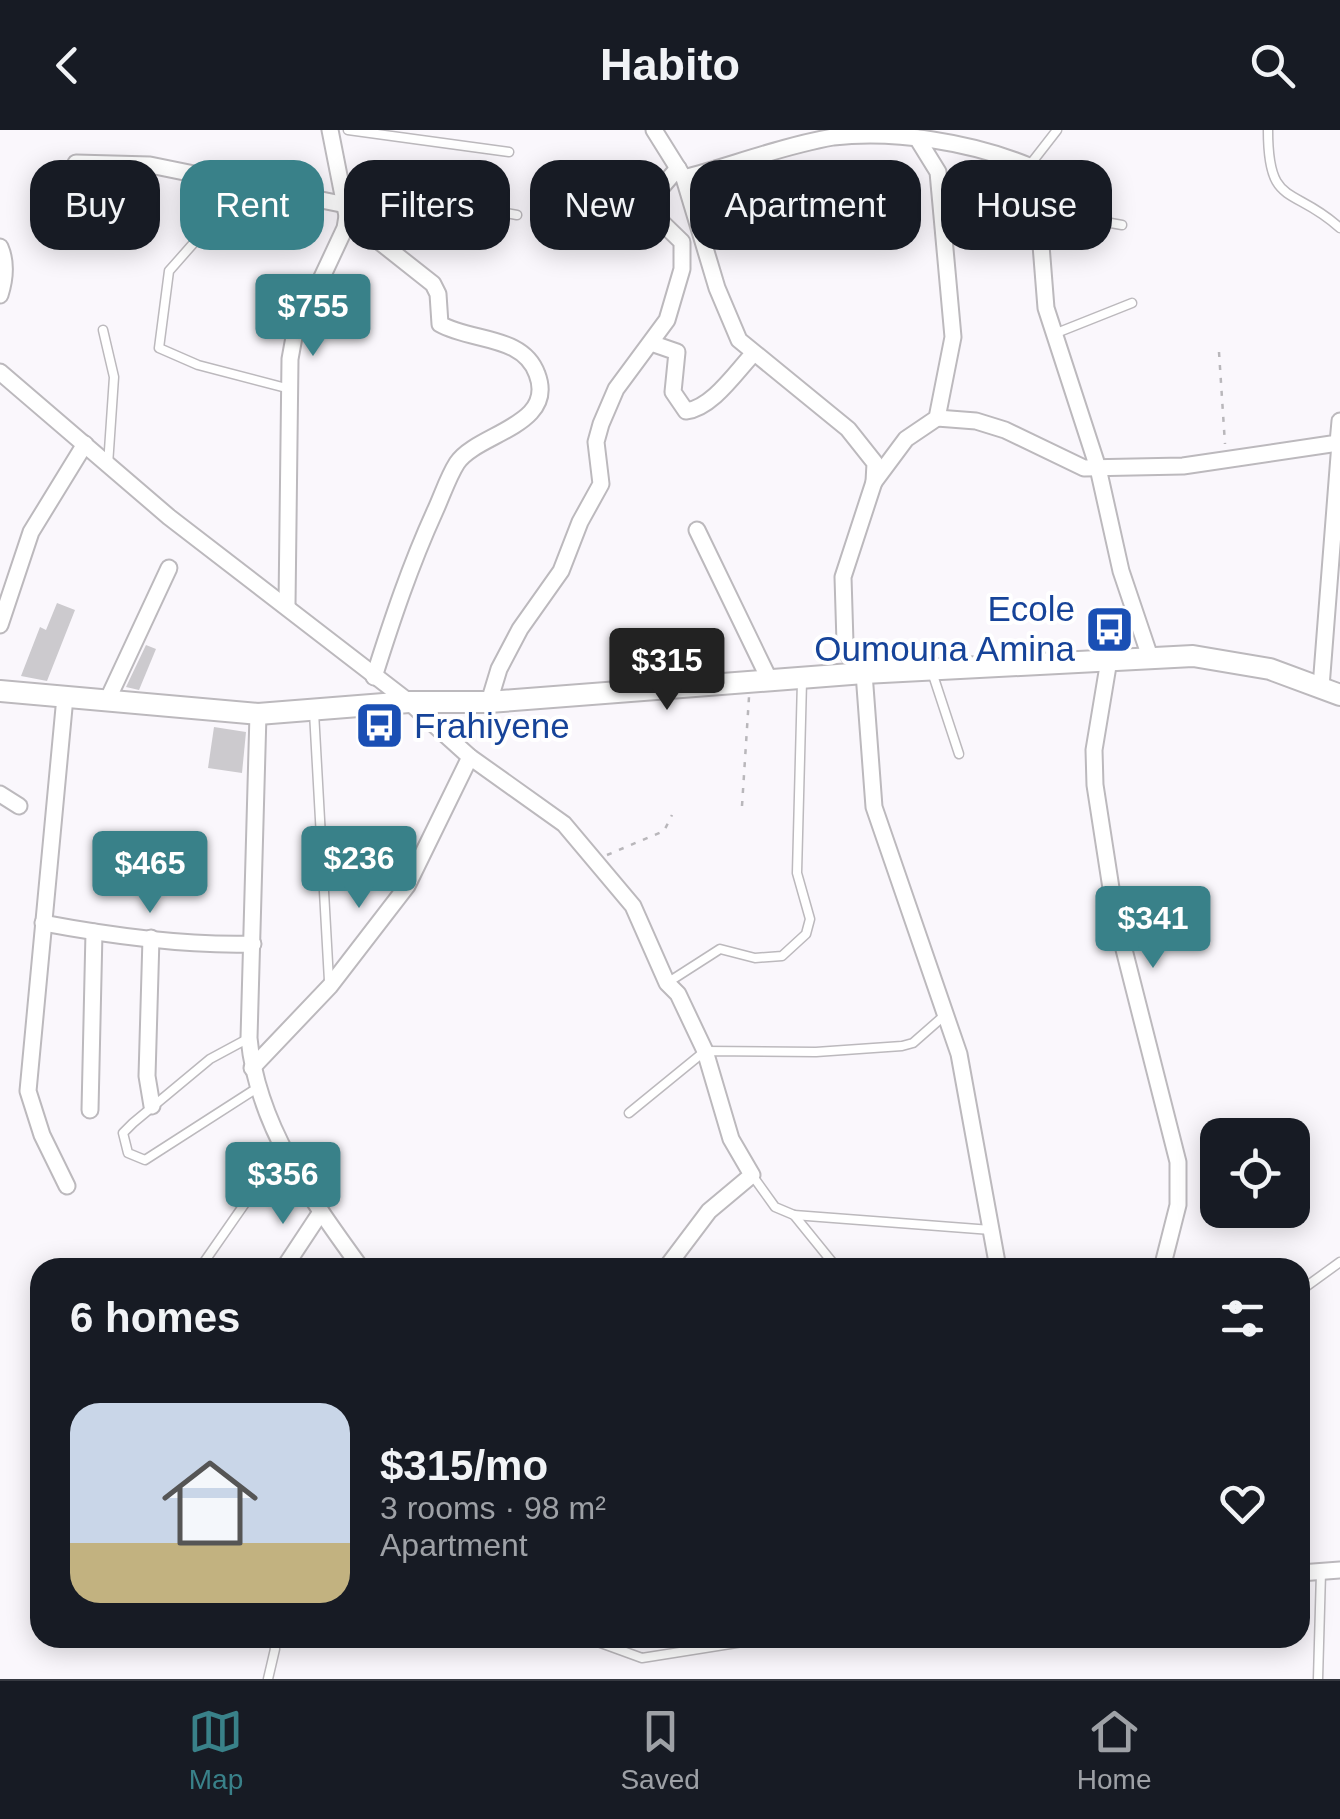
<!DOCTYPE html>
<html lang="en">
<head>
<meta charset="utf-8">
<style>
	:root { --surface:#171b24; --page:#20242c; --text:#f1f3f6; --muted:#9ea1a6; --line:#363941; --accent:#398189 }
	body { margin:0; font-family:Helvetica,sans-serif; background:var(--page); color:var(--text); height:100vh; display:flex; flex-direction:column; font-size:38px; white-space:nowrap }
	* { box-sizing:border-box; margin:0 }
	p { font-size:32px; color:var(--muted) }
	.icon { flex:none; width:55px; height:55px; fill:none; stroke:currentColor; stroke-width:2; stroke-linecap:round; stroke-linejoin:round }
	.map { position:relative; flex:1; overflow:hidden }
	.drawer { position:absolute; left:30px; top:1128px; width:1280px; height:390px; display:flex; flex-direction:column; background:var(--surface); border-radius:30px; box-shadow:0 5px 25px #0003 }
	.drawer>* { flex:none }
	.top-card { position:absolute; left:30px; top:30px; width:1280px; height:90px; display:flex; gap:20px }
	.buttons { position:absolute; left:1200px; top:988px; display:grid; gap:20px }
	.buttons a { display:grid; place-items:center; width:110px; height:110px; border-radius:20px; background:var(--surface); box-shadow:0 5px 25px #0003; font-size:50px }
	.price { position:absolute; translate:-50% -85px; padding:0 22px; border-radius:10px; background:var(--accent); color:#fff; font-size:32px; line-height:65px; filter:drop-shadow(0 2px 5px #0008) }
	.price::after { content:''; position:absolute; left:50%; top:60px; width:30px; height:22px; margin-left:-15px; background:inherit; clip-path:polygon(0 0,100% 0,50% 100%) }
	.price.current { background:#222; color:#fff }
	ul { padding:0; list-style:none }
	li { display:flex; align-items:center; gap:30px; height:250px; padding:0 40px }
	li+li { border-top:2px solid var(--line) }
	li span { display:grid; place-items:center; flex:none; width:280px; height:200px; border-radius:30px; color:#555 }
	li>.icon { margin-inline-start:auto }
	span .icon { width:120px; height:120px; fill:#fffc; stroke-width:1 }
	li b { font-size:42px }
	h2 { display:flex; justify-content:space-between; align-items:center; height:120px; padding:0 40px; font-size:42px }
	.chip { padding:0 35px; border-radius:30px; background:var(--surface); box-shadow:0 5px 25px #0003; font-size:35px; line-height:90px }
	.chip.current { background:var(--accent); color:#fff }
	header { display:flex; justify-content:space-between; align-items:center; height:130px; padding:0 40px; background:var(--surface); font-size:45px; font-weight:800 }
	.tab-bar { display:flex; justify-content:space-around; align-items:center; height:140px; border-top:2px solid var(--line); background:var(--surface); font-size:28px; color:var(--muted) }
	.tab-bar a { display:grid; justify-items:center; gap:5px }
	.tab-bar .current { color:var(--accent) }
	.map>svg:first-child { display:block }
	.building { fill:#cccace }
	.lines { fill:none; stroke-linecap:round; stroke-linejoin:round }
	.service-casing { stroke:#bcb9bd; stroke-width:11 }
	.minor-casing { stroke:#bcb9bd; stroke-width:19 }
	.tertiary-casing { stroke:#bcb9bd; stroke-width:24 }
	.path { stroke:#b9b7bb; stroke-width:2.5; stroke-dasharray:5 8; stroke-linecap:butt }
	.service { stroke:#fff; stroke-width:8 }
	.minor { stroke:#fff; stroke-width:15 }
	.tertiary { stroke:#fff; stroke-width:20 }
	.labels { text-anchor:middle; stroke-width:8; stroke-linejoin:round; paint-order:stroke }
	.transit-label { font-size:35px; fill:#164399; stroke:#fff; text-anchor:end }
</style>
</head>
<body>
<header><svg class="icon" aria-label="back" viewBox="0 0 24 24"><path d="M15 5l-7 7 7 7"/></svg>Habito<svg class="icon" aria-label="search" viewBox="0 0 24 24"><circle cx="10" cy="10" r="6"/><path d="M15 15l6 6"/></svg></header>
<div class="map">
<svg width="1340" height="1549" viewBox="0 0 1340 1549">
	<rect width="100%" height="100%" fill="#faf7fc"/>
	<g class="building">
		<polygon points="57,473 75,480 47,551 21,546 40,497 46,500"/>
		<polygon points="146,515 156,519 139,560 126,557"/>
		<polygon points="214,597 246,602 242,643 208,638"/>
	</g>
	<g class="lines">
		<defs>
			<g id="service">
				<polyline points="348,0 509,22"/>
				<path d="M1268 0C1268 79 1293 55 1340 98"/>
				<polyline points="1029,36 1057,0"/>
				<polyline points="225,52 199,107 169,141 159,218 198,235 290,259"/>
				<polyline points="341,53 517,85"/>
				<polyline points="1038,80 1122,95"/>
				<polyline points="103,200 114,247 108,335"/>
				<polyline points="1054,204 1132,173"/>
				<polyline points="932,542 959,624"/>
				<polyline points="314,582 329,851"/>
				<polyline points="667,853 720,819 755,828 782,826 806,804 810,789 797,743 802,551"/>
				<polyline points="249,908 210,929 133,993 123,1003 128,1023 145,1030 257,958"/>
				<polyline points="629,983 705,921 816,922 902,916 913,913 946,884"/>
				<polyline points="752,1045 775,1077 794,1085 837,1138"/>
				<polyline points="794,1085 991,1100"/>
				<polyline points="200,1138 282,1020"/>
				<polyline points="1300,1161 1340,1132"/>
				<polyline points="587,1508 642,1528 769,1508"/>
				<polyline points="268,1549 275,1519 273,1508"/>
				<polyline points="1318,1549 1321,1442"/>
			</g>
			<g id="minor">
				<polyline points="654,0 684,48 717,158 739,210 848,299 875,333 874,352 843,447 845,513 849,526 864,543 874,677 959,924 998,1138"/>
				<polyline points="76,33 150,35 346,75"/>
				<path d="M684 48C733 35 782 16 833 7 895 0 971 12 1029 36L1039 90 1046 178 1098 338 1121 441 1150 527"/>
				<path d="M347 86 433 154 438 164 440 194C472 212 523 205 537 244 557 296 477 303 457 333 448 347 442 366 435 381 410 436 392 490 374 547"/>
				<path d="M0 117C7 133 5 149 0 165"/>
				<path d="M651 213 677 222 673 262 686 281C712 278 736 242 753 224"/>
				<polyline points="0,242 169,387 409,572 470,627 564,694 633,776 667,853 678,864 705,921 731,1009 752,1045 709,1081 666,1138"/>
				<polyline points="937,288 976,291 1005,300 1084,338 1183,336 1338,313 1340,291"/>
				<polyline points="874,352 906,309 937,288 953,207 938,42 917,8"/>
				<polyline points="697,400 770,551"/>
				<polyline points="287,475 290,229 294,207 345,98 347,86 330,0"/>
				<polyline points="0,495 31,402 85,314"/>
				<polyline points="1109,530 1094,620 1095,655 1115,784 1178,1032 1178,1075 1162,1138"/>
				<polyline points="1321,557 1340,313"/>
				<polyline points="65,567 28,961 42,1005 67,1056"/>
				<polyline points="107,571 169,438"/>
				<polyline points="489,572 499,539 520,499 561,441 580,392 601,354 596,312 601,294 616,259 667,190 682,139 682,112 648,79 649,72 678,38"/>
				<path d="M258 584 249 908C257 995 311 1069 361 1138"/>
				<polyline points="0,664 19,676"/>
				<path d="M43 793C112 806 183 816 253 814"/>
				<polyline points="151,808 147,946 152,976"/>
				<polyline points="252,938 330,856 407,756 470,627"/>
				<polyline points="90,980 94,802"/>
				<polyline points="284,1138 321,1082"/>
				<polyline points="1300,1443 1340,1440"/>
			</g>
			<polyline id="tertiary" points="0,561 258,584 409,572 489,572 864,543 1193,526 1270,539 1340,565"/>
		</defs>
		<use href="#service" class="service-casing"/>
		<use href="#minor" class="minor-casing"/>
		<use href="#tertiary" class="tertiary-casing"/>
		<g class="path">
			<polyline points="1219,222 1225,314"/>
			<polyline points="742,676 749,567"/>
			<polyline points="607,725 664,701 672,685"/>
		</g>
		<use href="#service" class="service"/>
		<use href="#minor" class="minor"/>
		<use href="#tertiary" class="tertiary"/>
	</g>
	<defs>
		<symbol id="bus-square" viewBox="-11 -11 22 22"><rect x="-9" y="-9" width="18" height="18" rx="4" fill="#1a4fb4" stroke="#fff"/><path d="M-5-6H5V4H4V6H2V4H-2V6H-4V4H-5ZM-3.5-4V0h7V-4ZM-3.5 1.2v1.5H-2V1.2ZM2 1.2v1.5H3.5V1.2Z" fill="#fff"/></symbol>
	</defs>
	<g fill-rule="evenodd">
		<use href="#bus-square" x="1082" y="472" width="55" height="55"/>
		<use href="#bus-square" x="352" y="568" width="55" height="55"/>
	</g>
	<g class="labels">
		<g class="transit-label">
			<text x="1075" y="491">Ecole<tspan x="1075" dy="40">Oumouna Amina</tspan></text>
			<text x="414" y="608" text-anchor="start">Frahiyene</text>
		</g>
	</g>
</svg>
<div class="buttons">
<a><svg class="icon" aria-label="locate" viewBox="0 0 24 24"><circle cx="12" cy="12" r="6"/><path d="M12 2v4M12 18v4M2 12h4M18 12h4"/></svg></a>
</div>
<b class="price" style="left:313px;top:229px">$755</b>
<b class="price current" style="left:667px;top:583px">$315</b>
<b class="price" style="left:359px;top:781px">$236</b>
<b class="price" style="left:150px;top:786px">$465</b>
<b class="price" style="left:1153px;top:841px">$341</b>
<b class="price" style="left:283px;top:1097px">$356</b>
<div class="top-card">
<a class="chip">Buy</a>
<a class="chip current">Rent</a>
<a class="chip">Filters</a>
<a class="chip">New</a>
<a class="chip">Apartment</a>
<a class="chip">House</a>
</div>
<section class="drawer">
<h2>6 homes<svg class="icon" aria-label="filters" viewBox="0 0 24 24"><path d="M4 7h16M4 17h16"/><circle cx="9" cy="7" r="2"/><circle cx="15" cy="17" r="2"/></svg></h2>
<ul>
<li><span style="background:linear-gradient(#c9d6e8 70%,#c2b280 0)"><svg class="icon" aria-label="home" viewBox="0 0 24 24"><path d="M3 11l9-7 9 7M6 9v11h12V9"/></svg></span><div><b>$315/mo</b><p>3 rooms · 98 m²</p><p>Apartment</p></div><svg class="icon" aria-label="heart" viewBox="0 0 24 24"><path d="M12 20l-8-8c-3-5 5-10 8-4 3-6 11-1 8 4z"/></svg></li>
</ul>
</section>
</div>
<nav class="tab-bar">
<a class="current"><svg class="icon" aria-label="map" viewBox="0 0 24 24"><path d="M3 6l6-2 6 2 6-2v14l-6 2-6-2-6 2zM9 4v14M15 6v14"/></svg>Map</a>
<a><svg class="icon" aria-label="saved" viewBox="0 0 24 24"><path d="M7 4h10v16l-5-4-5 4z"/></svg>Saved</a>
<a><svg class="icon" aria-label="home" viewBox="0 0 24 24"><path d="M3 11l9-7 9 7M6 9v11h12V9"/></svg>Home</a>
</nav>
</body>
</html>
